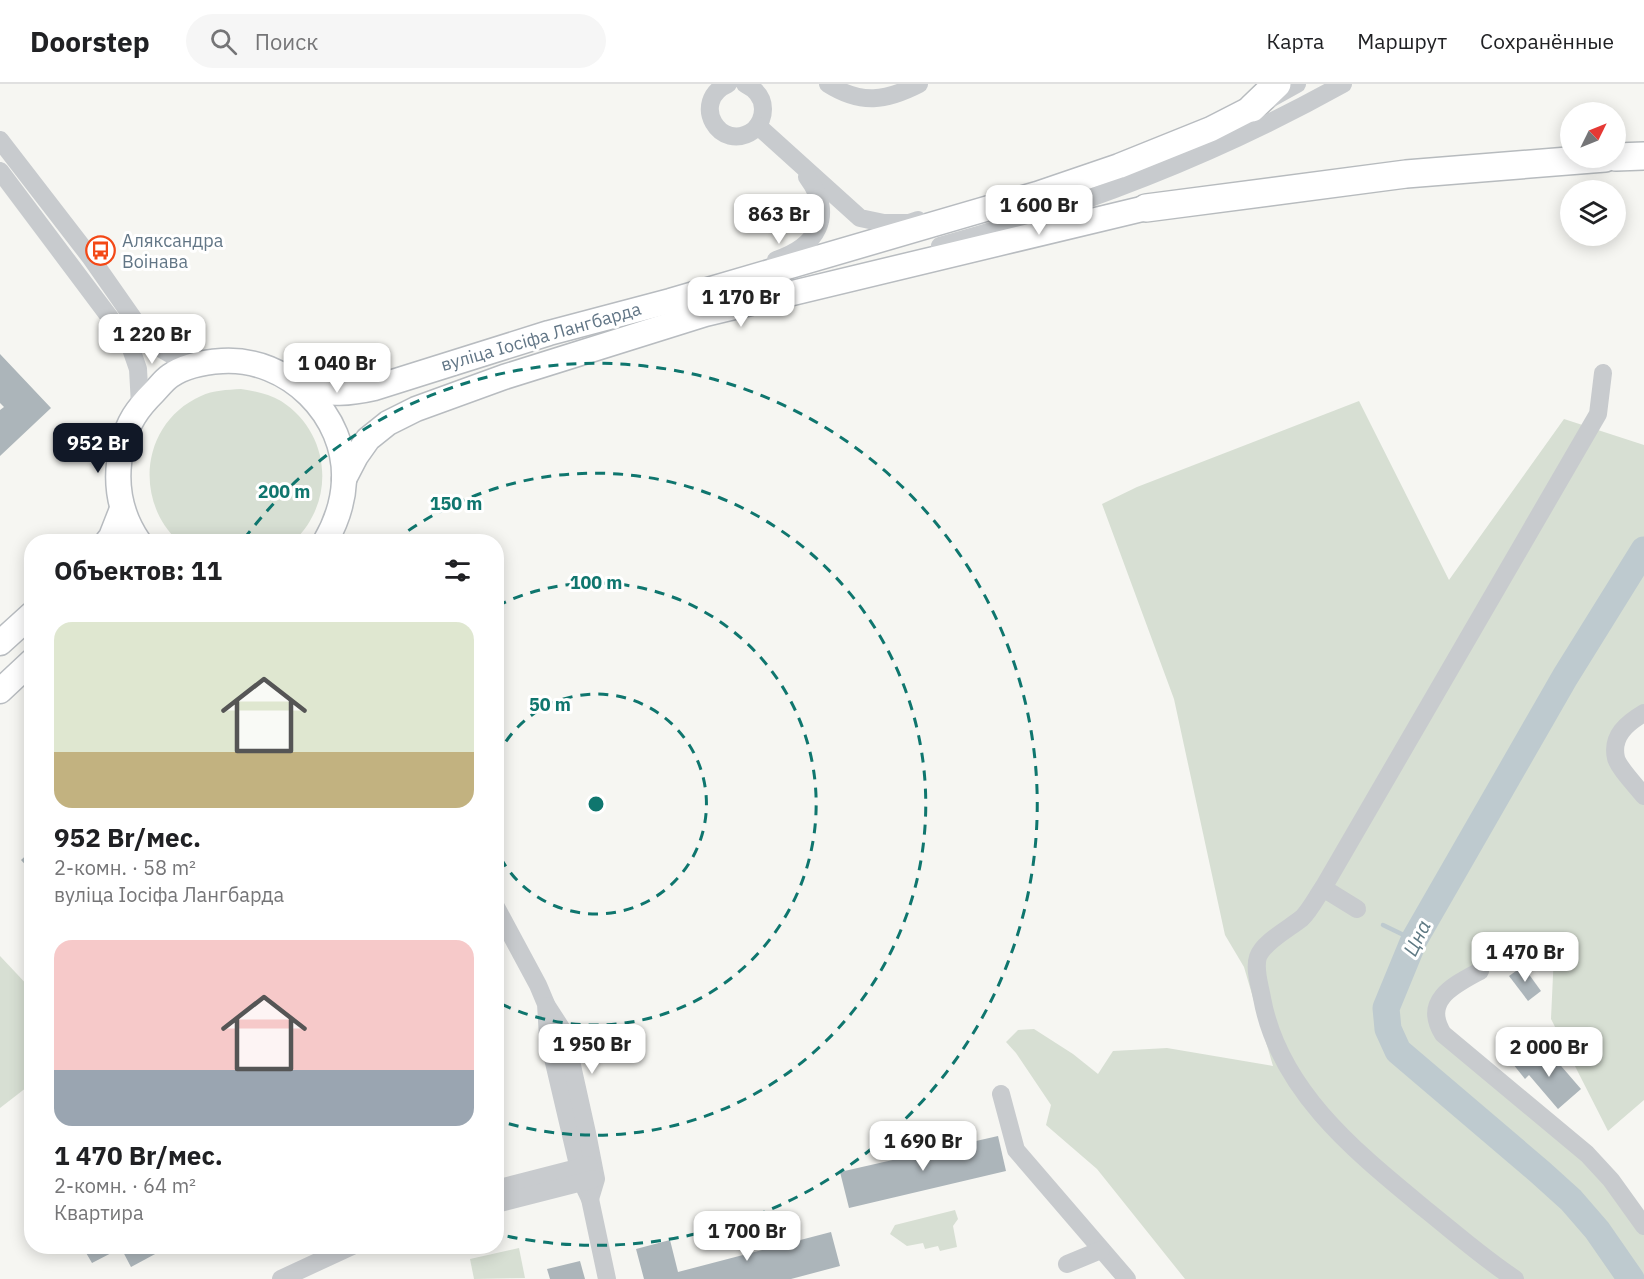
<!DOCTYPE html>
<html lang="ru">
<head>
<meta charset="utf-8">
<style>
	:root { --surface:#fff; --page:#f6f6f6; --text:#202124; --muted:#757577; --line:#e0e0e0; --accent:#111827 }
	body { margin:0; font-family:"IBM Plex Sans",sans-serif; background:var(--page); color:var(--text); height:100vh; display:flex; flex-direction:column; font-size:22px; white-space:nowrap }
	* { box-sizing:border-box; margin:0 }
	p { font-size:20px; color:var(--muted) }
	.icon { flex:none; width:33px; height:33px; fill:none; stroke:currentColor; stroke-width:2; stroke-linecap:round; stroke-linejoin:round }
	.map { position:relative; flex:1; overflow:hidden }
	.side { position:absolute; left:24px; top:450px; width:480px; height:720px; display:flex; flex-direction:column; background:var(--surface); border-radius:24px; box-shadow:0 3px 15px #0003 }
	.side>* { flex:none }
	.needle { width:39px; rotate:47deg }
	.buttons { position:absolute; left:1560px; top:18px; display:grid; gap:12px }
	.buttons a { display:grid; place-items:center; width:66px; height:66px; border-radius:50%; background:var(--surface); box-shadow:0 3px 15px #0003; font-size:30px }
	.price { position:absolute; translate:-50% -51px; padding:0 14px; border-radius:12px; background:#fff; color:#222; font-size:20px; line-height:39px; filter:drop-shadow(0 2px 3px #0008) }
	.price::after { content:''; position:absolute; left:50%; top:36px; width:18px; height:14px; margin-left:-9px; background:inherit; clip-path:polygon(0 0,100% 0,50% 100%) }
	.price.on { background:var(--accent); color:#fff }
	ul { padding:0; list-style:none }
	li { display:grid; align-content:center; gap:12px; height:318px; padding:0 30px }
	li span { display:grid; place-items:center; height:186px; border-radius:18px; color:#555 }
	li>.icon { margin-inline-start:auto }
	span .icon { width:108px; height:108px; fill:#fffc; stroke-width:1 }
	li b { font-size:26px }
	h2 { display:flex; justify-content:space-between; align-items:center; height:72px; padding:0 30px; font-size:26px }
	header { display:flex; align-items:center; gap:36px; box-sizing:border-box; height:84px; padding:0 30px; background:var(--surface); border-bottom:2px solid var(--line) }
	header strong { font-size:28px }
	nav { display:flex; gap:33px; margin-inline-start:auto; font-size:21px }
	.search { width:420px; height:54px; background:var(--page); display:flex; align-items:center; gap:15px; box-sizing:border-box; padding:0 21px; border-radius:33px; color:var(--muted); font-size:22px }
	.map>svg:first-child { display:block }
	.green { fill:#d7dfd3 }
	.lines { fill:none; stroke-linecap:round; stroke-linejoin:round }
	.stream { stroke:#becacf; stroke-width:4.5 }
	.river { stroke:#becacf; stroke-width:27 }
	.building { fill:#acb5ba }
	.major-casing { stroke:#b8bcc0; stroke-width:27 }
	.highway-casing { stroke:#b7bbbe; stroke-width:30 }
	.minor { stroke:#c8cbce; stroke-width:18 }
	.major { stroke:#fff; stroke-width:24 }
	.highway { stroke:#fff; stroke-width:27 }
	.ring { fill:none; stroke:#0f766e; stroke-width:3; stroke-dasharray:10 8 }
	.labels { text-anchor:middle; stroke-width:6; stroke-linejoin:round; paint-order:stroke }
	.poi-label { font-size:18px; fill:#627686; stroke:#fff; text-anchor:start }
	.street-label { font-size:18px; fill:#627686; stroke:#fff }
	.water-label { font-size:20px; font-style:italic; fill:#5e7983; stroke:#fff }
	.centre { fill:#0f766e; stroke:#fff; stroke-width:3 }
	.ring-label { font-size:18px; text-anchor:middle; font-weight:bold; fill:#0f766e; stroke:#fff; stroke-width:6; stroke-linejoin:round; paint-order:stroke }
</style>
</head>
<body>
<header>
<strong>Doorstep</strong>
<div class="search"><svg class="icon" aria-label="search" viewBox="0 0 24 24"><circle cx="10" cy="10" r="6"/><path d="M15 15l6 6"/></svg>Поиск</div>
<nav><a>Карта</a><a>Маршрут</a><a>Сохранённые</a></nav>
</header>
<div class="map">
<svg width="1644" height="1195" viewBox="0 0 1644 1195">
	<rect width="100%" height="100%" fill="#f6f6f2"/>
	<g class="green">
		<path d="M241 305C255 307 269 310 281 317 331 349 336 417 294 457H178C133 415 142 338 201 312 213 306 227 306 241 305Z"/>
		<polygon points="1359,317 1449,496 1564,335 1644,361 1644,629 1616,657 1644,717 1644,1016 1608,1047 1551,935 1555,848 1453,902 1437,940 1567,1052 1644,1142 1644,1195 1185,1195 1097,1085 1046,1041 1051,1021 1016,969 1006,958 1018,946 1034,945 1073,970 1098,990 1113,967 1167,964 1273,982 1244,883 1225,851 1174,615 1102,420 1137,403"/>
		<polygon points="0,872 32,906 31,1000 0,1024"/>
		<polygon points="955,1126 958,1135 953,1142 957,1163 940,1167 938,1162 925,1165 923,1159 907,1162 890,1150 895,1141"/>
		<polygon points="519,1164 525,1194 474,1195 470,1175"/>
	</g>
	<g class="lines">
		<polyline class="stream" points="1383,841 1414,856"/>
		<polyline class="river" points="1631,1195 1597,1146 1571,1116 1540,1088 1398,967 1388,945 1386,924 1414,856 1565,593 1644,466"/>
	</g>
	<g class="building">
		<polygon points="0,270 51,324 0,372 0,326 4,323 0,319"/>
		<polygon points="32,766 32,788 21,776"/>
		<polygon points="1523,882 1541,907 1528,917 1509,892"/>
		<polygon points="1527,968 1536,979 1549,968 1581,1005 1558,1025 1529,991 1525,995 1513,980"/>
		<polygon points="998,1052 1006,1087 849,1124 840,1088"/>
		<polygon points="831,1148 840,1182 791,1195 644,1195 636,1165 670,1156 678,1188"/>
		<polygon points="82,1162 170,1162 131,1183 121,1164 92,1179"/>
		<polygon points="580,1177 585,1195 550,1195 547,1185"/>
	</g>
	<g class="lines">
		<defs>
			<g id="major">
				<path d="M305 306C331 310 348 310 374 304L549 249 670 217 1037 110 1119 82 1211 45 1252 24"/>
				<polyline points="344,395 356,372 368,355 388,339 416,325 504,293 705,230 1146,124"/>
				<polyline points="107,458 111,453 122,425"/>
				<path d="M139 458C119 429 114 396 122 362 128 338 137 325 154 308 159 303 164 296 170 292 184 282 206 278 222 277 288 273 347 331 344 397 343 419 336 439 325 458"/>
				<polyline points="0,559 32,530"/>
				<polyline points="0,607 32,577"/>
			</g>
			<g id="highway">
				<polyline points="1252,24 1277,0"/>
				<polyline points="1616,73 1644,72"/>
				<polyline points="1146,124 1406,90 1605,74"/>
			</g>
		</defs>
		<use href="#major" class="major-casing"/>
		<use href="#highway" class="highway-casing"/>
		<g class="minor">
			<path d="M728 0C689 17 720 71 754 46 760 40 763 33 763 25 763 13 755 5 745 0"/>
			<path d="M828 0C861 21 886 17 919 0"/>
			<polyline points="1270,15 1297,0"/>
			<polyline points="758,42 860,134 884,139 909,139 918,136"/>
			<polyline points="0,56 91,174 142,247 163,266 191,282"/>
			<polyline points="0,87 129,259 138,285 140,321"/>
			<path d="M940 162C1082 122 1214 72 1343 0"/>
			<path d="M776 176C817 162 836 132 807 93"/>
			<path d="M1644 629C1627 639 1611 652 1616 674 1618 683 1637 703 1644 712"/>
			<polyline points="1323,804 1357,825"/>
			<polyline points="496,823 538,901 546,920 548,953 582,1098 590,1115 607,1195"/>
			<path d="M1480 887C1454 901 1422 916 1443 950L1587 1070 1611 1096 1644 1142"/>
			<polyline points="547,922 565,950 587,1049 596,1095 590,1115"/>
			<polyline points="1001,1010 1016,1066 1127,1195"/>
			<polyline points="496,1105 589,1081"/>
			<polyline points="496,1120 594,1095"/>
			<polyline points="1067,1180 1101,1166"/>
			<polyline points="281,1195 352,1162"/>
			<path d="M1515 1195C1483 1174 1455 1149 1425 1125 1356 1068 1279 1007 1262 914 1260 902 1254 885 1258 873 1263 858 1290 844 1302 834 1310 826 1316 814 1323 804L1598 330 1603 289"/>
		</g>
		<use href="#major" class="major"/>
		<use href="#highway" class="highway"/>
	</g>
	<g class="ring">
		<path d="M497 673A110 110 0 1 1 497 767"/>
		<path d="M497 522A221 221 0 1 1 497 918"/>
		<path d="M394 457A331 331 0 1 1 499 1037"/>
		<path d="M244 455A441 441 0 1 1 497 1150"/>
	</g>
	<defs>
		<symbol id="bus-ring" viewBox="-11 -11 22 22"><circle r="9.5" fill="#fff" stroke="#f34816" stroke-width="1.5"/><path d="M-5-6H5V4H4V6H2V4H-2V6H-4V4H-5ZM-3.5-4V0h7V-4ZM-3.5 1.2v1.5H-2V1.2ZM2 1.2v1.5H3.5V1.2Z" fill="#f34816"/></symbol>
	</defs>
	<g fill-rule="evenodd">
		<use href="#bus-ring" x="84" y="150" width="33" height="33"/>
	</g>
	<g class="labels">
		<g class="poi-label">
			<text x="122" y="163">Аляксандра<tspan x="122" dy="21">Воінава</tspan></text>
		</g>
		<g class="street-label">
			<text transform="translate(541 253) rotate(-16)" y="6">вуліца Іосіфа Лангбарда</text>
		</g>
		<g class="water-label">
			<text transform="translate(1417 854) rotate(-64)" y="7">Цна</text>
		</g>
	</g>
	<circle cx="596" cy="720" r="9" class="centre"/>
	<g class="ring-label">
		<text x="284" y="414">200 m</text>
		<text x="456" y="426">150 m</text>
		<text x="596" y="505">100 m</text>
		<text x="550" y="627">50 m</text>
	</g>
</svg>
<div class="buttons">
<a><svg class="needle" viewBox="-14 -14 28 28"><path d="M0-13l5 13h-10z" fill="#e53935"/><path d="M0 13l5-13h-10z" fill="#757577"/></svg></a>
<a><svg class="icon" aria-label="layers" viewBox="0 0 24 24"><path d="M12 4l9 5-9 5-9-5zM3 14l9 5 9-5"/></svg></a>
</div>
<b class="price" style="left:1039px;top:152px">1 600 Br</b>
<b class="price" style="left:779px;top:161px">863 Br</b>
<b class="price" style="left:741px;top:244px">1 170 Br</b>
<b class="price" style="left:152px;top:281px">1 220 Br</b>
<b class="price" style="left:337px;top:310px">1 040 Br</b>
<b class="price on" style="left:98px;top:390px">952 Br</b>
<b class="price" style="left:1525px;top:899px">1 470 Br</b>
<b class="price" style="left:592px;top:991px">1 950 Br</b>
<b class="price" style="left:1549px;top:994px">2 000 Br</b>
<b class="price" style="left:923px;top:1088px">1 690 Br</b>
<b class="price" style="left:747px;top:1178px">1 700 Br</b>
<section class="side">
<h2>Объектов: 11<svg class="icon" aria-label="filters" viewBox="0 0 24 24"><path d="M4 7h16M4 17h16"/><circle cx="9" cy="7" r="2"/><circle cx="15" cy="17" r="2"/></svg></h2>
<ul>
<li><span style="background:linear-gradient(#dfe7d0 70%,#c2b280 0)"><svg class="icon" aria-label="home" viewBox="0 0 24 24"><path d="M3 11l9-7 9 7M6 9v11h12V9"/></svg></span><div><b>952 Br/мес.</b><p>2-комн. · 58 m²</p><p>вуліца Іосіфа Лангбарда</p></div></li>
<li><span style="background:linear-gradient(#f6c9c9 70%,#9aa5b1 0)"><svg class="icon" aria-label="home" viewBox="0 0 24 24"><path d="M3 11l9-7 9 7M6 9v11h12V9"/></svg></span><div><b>1 470 Br/мес.</b><p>2-комн. · 64 m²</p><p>Квартира</p></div></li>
</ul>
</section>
</div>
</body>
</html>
